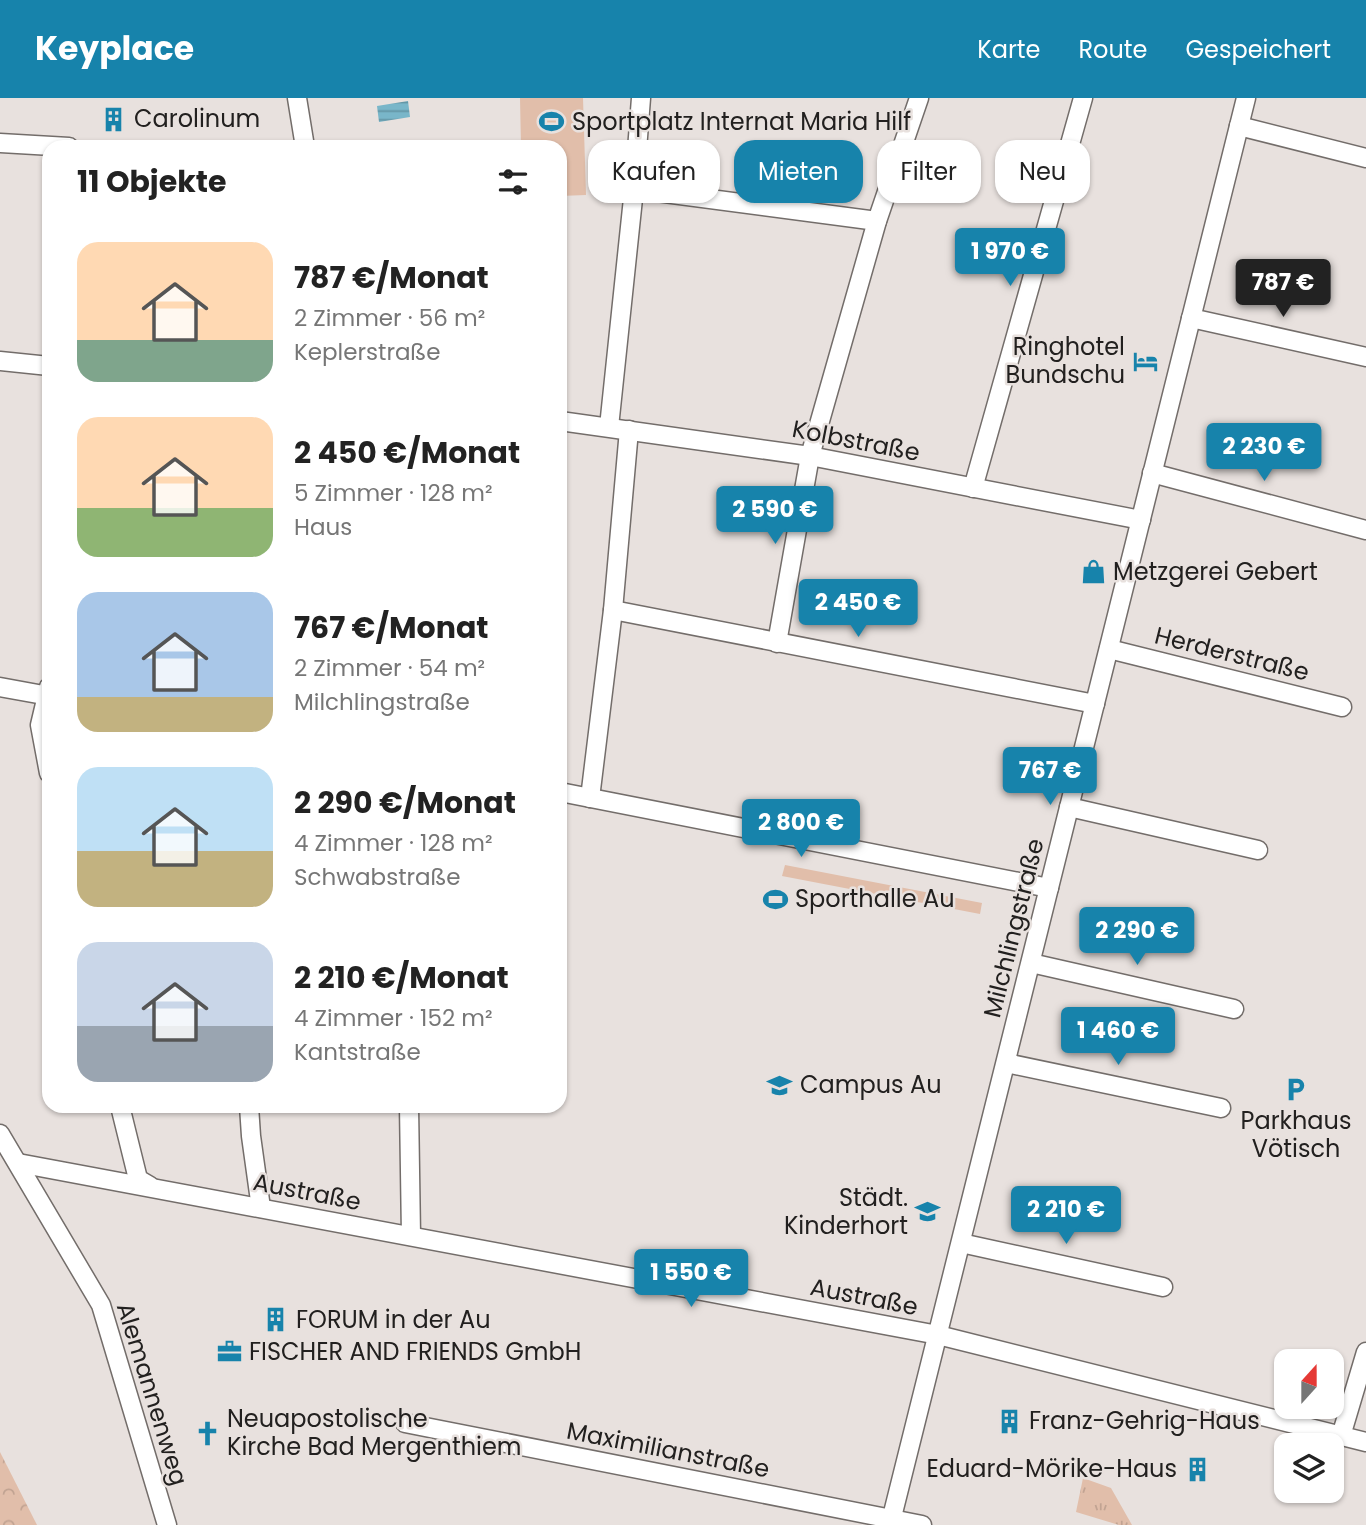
<!DOCTYPE html>
<html lang="de">
<head>
<meta charset="utf-8">
<style>
	:root { --surface:#fff; --page:#f2f2f2; --text:#222; --muted:#767676; --accent:#1783ab }
	body { margin:0; font-family:Poppins,sans-serif; background:var(--page); color:var(--text); height:100vh; display:flex; flex-direction:column; font-size:26px; white-space:nowrap }
	* { box-sizing:border-box; margin:0 }
	p { font-size:23px; color:var(--muted) }
	.icon { flex:none; width:38px; height:38px; fill:none; stroke:currentColor; stroke-width:2; stroke-linecap:round; stroke-linejoin:round }
	.map { position:relative; flex:1; overflow:hidden }
	.details { position:absolute; left:42px; top:42px; width:525px; height:973px; display:flex; flex-direction:column; background:var(--surface); border-radius:21px; box-shadow:0 2px 5px #0004 }
	.details>* { flex:none }
	.banner { position:absolute; left:588px; top:42px; width:665px; height:63px; display:flex; gap:14px }
	.needle { width:46px; rotate:21deg }
	.tools { position:absolute; left:1274px; top:1251px; display:grid; gap:14px }
	.tools a { display:grid; place-items:center; width:70px; height:70px; border-radius:14px; background:var(--surface); box-shadow:0 2px 5px #0004; font-size:35px }
	.price { position:absolute; translate:-50% -60px; padding:0 16px; border-radius:7px; background:var(--accent); color:#fff; font-size:23px; line-height:46px; filter:drop-shadow(0 2px 4px #0008) }
	.price::after { content:''; position:absolute; left:50%; top:42px; width:21px; height:16px; margin-left:-10px; background:inherit; clip-path:polygon(0 0,100% 0,50% 100%) }
	.price.active { background:#222; color:#fff }
	ul { padding:0; list-style:none }
	li { display:flex; align-items:center; gap:21px; height:175px; padding:0 35px }
	li span { display:grid; place-items:center; flex:none; width:196px; height:140px; border-radius:21px; color:#555 }
	li>.icon { margin-inline-start:auto }
	span .icon { width:84px; height:84px; fill:#fffc; stroke-width:1 }
	li b { font-size:30px }
	h2 { display:flex; justify-content:space-between; align-items:center; height:84px; padding:0 35px; font-size:30px }
	.tag { padding:0 24px; border-radius:21px; background:var(--surface); box-shadow:0 2px 5px #0004; font-size:24px; line-height:63px }
	.tag.active { background:var(--accent); color:#fff }
	header { display:flex; align-items:center; gap:42px; box-sizing:border-box; height:98px; padding:0 35px; background:var(--accent); color:#fff }
	header strong { font-size:33px }
	nav { display:flex; gap:38px; margin-inline-start:auto; font-size:24px }
	.map>svg:first-child { display:block }
	.grass { fill:#e1beaa }
	.forest { fill:url(#forest-crowns) }
	.park { fill:url(#park-tufts) }
	.water { fill:url(#water-rules) }
	.lines { fill:none; stroke-linecap:round; stroke-linejoin:round }
	.minor-casing { stroke:#736d6a; stroke-width:21 }
	.minor { stroke:#fff; stroke-width:18 }
	.labels { text-anchor:middle; stroke-width:5; stroke-linejoin:round; paint-order:stroke }
	.poi-label { font-size:24px; fill:#22201f; stroke:#e8e1de; text-anchor:start }
	.street-label { font-size:24px; fill:#22201f; stroke:#e8e1de }
</style>
</head>
<body>
<header>
<strong>Keyplace</strong>
<nav><a>Karte</a><a>Route</a><a>Gespeichert</a></nav>
</header>
<div class="map">
<svg width="1366" height="1427" viewBox="0 0 1366 1427">
	<defs>
		<pattern id="forest-crowns" width="20" height="18" patternUnits="userSpaceOnUse" patternTransform="scale(1.75)"><rect width="20" height="18" fill="#e1beaa"/><path d="M2 6a3 3 0 1 1 6 0M12 15a3 3 0 1 1 6 0" fill="none" stroke="#c1a392"/></pattern>
		<pattern id="park-tufts" width="24" height="20" patternUnits="userSpaceOnUse" patternTransform="scale(1.75)"><rect width="24" height="20" fill="#e1beaa"/><path d="M3 7l-1-3M5 7V3M7 7l1-3M15 17l-1-3M17 17v-4M19 17l1-3" fill="none" stroke="#c1a392"/></pattern>
		<pattern id="water-rules" width="6" height="5" patternUnits="userSpaceOnUse" patternTransform="scale(1.75)"><rect width="6" height="5" fill="#79b6c9"/><path d="M0 2.5h6" fill="none" stroke="#6394a3"/></pattern>
	</defs>
	<rect width="100%" height="100%" fill="#e8e1de"/>
	<g class="grass">
		<polygon points="520,0 583,0 586,97 560,98 560,49 521,49"/>
		<polygon points="785,767 982,805 980,816 782,778"/>
	</g>
	<polygon class="forest" points="0,1354 37,1427 0,1427"/>
	<polygon class="park" points="1083,1380 1111,1390 1132,1427 1119,1427 1076,1414"/>
	<polygon class="water" points="408,3 410,19 379,24 377,8"/>
	<g class="lines">
		<defs>
			<g id="minor">
				<polyline points="297,0 305,49"/>
				<polyline points="1239,28 1366,60"/>
				<polyline points="0,45 69,49"/>
				<polyline points="634,91 877,123"/>
				<polyline points="1191,220 1366,259"/>
				<polyline points="0,263 49,268"/>
				<polyline points="560,323 810,358 1141,422"/>
				<polyline points="609,329 634,91 641,0"/>
				<polyline points="1152,375 1366,432"/>
				<polyline points="973,390 1083,0"/>
				<polyline points="613,512 1095,606"/>
				<polyline points="777,545 810,358 877,123 919,0"/>
				<polyline points="1109,551 1342,609"/>
				<polyline points="0,589 49,598"/>
				<polyline points="49,589 40,627 49,675"/>
				<polyline points="560,694 1049,790"/>
				<polyline points="590,700 613,512 629,332"/>
				<polyline points="1069,709 1258,752"/>
				<polyline points="1031,865 1234,911"/>
				<polyline points="1006,965 1221,1010"/>
				<polyline points="120,1008 138,1081 150,1088"/>
				<polyline points="249,1008 251,1038 261,1110"/>
				<polyline points="409,1008 411,1138"/>
				<polyline points="0,1036 101,1207 167,1427"/>
				<polyline points="18,1065 938,1237 1366,1344"/>
				<polyline points="961,1145 1163,1189"/>
				<polyline points="405,1325 922,1427"/>
				<polyline points="1341,1338 1366,1254"/>
				<polyline points="890,1427 1246,0"/>
			</g>
		</defs>
		<use href="#minor" class="minor-casing"/>
		<use href="#minor" class="minor"/>
	</g>
	<defs>
		<symbol id="building-bare" viewBox="-9 -9 18 18"><path d="M-4-6H4V6H1V3H-1V6H-4ZM-2.5-4.3h1.7v1.8h-1.7ZM.8-4.3h1.7v1.8H.8ZM-2.5-1h1.7V.8h-1.7ZM.8-1h1.7V.8H.8Z" fill="#1783ab" stroke="#e8e1de" stroke-width="2.5" paint-order="stroke"/></symbol>
		<symbol id="stadium-bare" viewBox="-9 -9 18 18"><path d="M0-5a6.5 5 0 1 0 0 10a6.5 5 0 1 0 0-10ZM-3.5-1.8h7v3.6h-7Z" fill="#1783ab" stroke="#e8e1de" stroke-width="2.5" paint-order="stroke"/></symbol>
		<symbol id="hotel-bare" viewBox="-9 -9 18 18"><path d="M-6-4.5h1.5V1H6V5H4.5V3h-9V5H-6ZM-4 0a1.8 1.8 0 1 1 3.6 0ZM.5 0V-2.5h3Q6-2.5 6 0Z" fill="#1783ab" stroke="#e8e1de" stroke-width="2.5" paint-order="stroke"/></symbol>
		<symbol id="shop-bare" viewBox="-9 -9 18 18"><path d="M-5-2.5h2.3a2.7 3.5 0 0 1 5.4 0H5L5.5 6h-11ZM-1.5-2.5h3a1.5 2.3 0 0 0-3 0Z" fill="#1783ab" stroke="#e8e1de" stroke-width="2.5" paint-order="stroke"/></symbol>
		<symbol id="school-bare" viewBox="-9 -9 18 18"><path d="M0-5L7-2L0 1L-7-2ZM-4 1L0 2.5L4 1V4Q0 6-4 4Z" fill="#1783ab" stroke="#e8e1de" stroke-width="2.5" paint-order="stroke"/></symbol>
		<symbol id="parking-bare" viewBox="-9 -9 18 18"><path d="M-3.5-5.5H1a3.5 3.5 0 0 1 0 7H-1V5.5H-3.5ZM-1-3.4V-.6H.8a1.4 1.4 0 0 0 0-2.8Z" fill="#1783ab" stroke="#e8e1de" stroke-width="2.5" paint-order="stroke"/></symbol>
		<symbol id="office-bare" viewBox="-9 -9 18 18"><path d="M-6-3h4V-5.5h4V-3h4V5H-6ZM-1-4.5V-3h2v-1.5ZM-6 0V1H6V0Z" fill="#1783ab" stroke="#e8e1de" stroke-width="2.5" paint-order="stroke"/></symbol>
		<symbol id="church-bare" viewBox="-9 -9 18 18"><path d="M-1.2-6h2.4v3.5h3.3v2.4h-3.3V6h-2.4V-.1h-3.3v-2.4h3.3Z" fill="#1783ab" stroke="#e8e1de" stroke-width="2.5" paint-order="stroke"/></symbol>
	</defs>
	<g fill-rule="evenodd">
		<use href="#building-bare" x="96" y="4" width="35" height="35"/>
		<use href="#stadium-bare" x="534" y="6" width="35" height="35"/>
		<use href="#hotel-bare" x="1128" y="246" width="35" height="35"/>
		<use href="#shop-bare" x="1076" y="456" width="35" height="35"/>
		<use href="#stadium-bare" x="758" y="784" width="35" height="35"/>
		<use href="#school-bare" x="762" y="970" width="35" height="35"/>
		<use href="#parking-bare" x="1278" y="974" width="35" height="35"/>
		<use href="#school-bare" x="910" y="1096" width="35" height="35"/>
		<use href="#building-bare" x="258" y="1204" width="35" height="35"/>
		<use href="#office-bare" x="212" y="1236" width="35" height="35"/>
		<use href="#building-bare" x="992" y="1306" width="35" height="35"/>
		<use href="#church-bare" x="190" y="1318" width="35" height="35"/>
		<use href="#building-bare" x="1180" y="1354" width="35" height="35"/>
	</g>
	<g class="labels">
		<g class="poi-label">
			<text x="134" y="29">Carolinum</text>
			<text x="572" y="32">Sportplatz Internat Maria Hilf</text>
			<text x="1125" y="257" text-anchor="end">Ringhotel<tspan x="1125" dy="28">Bundschu</tspan></text>
			<text x="1113" y="482">Metzgerei Gebert</text>
			<text x="795" y="809">Sporthalle Au</text>
			<text x="800" y="995">Campus Au</text>
			<text x="1296" y="1031" text-anchor="middle">Parkhaus<tspan x="1296" dy="28">Vötisch</tspan></text>
			<text x="908" y="1108" text-anchor="end">Städt.<tspan x="908" dy="28">Kinderhort</tspan></text>
			<text x="296" y="1230">FORUM in der Au</text>
			<text x="249" y="1262">FISCHER AND FRIENDS GmbH</text>
			<text x="227" y="1329">Neuapostolische<tspan x="227" dy="28">Kirche Bad Mergenthiem</tspan></text>
			<text x="1029" y="1331">Franz-Gehrig-Haus</text>
			<text x="1177" y="1379" text-anchor="end">Eduard-Mörike-Haus</text>
		</g>
		<g class="street-label">
			<text transform="translate(856 343) rotate(11)" y="8">Kolbstraße</text>
			<text transform="translate(1232 556) rotate(14)" y="8">Herderstraße</text>
			<text transform="translate(1014 830) rotate(-76)" y="8">Milchlingstraße</text>
			<text transform="translate(307 1094) rotate(11)" y="8">Austraße</text>
			<text transform="translate(864 1199) rotate(11)" y="8">Austraße</text>
			<text transform="translate(152 1296) rotate(73)" y="8">Alemannenweg</text>
			<text transform="translate(668 1352) rotate(11)" y="8">Maximilianstraße</text>
		</g>
	</g>
</svg>
<div class="tools">
<a><svg class="needle" viewBox="-14 -14 28 28"><path d="M0-13l5 13h-10z" fill="#e53935"/><path d="M0 13l5-13h-10z" fill="#767676"/></svg></a>
<a><svg class="icon" aria-label="layers" viewBox="0 0 24 24"><path d="M12 4l9 5-9 5-9-5zM3 14l9 5 9-5"/></svg></a>
</div>
<b class="price" style="left:1010px;top:190px">1 970 €</b>
<b class="price active" style="left:1283px;top:221px">787 €</b>
<b class="price" style="left:1264px;top:385px">2 230 €</b>
<b class="price" style="left:775px;top:448px">2 590 €</b>
<b class="price" style="left:858px;top:541px">2 450 €</b>
<b class="price" style="left:1050px;top:709px">767 €</b>
<b class="price" style="left:801px;top:761px">2 800 €</b>
<b class="price" style="left:1137px;top:869px">2 290 €</b>
<b class="price" style="left:1118px;top:969px">1 460 €</b>
<b class="price" style="left:1066px;top:1148px">2 210 €</b>
<b class="price" style="left:691px;top:1211px">1 550 €</b>
<div class="banner">
<a class="tag">Kaufen</a>
<a class="tag active">Mieten</a>
<a class="tag">Filter</a>
<a class="tag">Neu</a>
</div>
<section class="details">
<h2>11 Objekte<svg class="icon" aria-label="filters" viewBox="0 0 24 24"><path d="M4 7h16M4 17h16"/><circle cx="9" cy="7" r="2"/><circle cx="15" cy="17" r="2"/></svg></h2>
<ul>
<li><span style="background:linear-gradient(#ffd9b3 70%,#7fa58c 0)"><svg class="icon" aria-label="home" viewBox="0 0 24 24"><path d="M3 11l9-7 9 7M6 9v11h12V9"/></svg></span><div><b>787 €/Monat</b><p>2 Zimmer · 56 m²</p><p>Keplerstraße</p></div></li>
<li><span style="background:linear-gradient(#ffd9b3 65%,#8fb573 0)"><svg class="icon" aria-label="home" viewBox="0 0 24 24"><path d="M3 11l9-7 9 7M6 9v11h12V9"/></svg></span><div><b>2 450 €/Monat</b><p>5 Zimmer · 128 m²</p><p>Haus</p></div></li>
<li><span style="background:linear-gradient(#a9c7e8 75%,#c2b280 0)"><svg class="icon" aria-label="home" viewBox="0 0 24 24"><path d="M3 11l9-7 9 7M6 9v11h12V9"/></svg></span><div><b>767 €/Monat</b><p>2 Zimmer · 54 m²</p><p>Milchlingstraße</p></div></li>
<li><span style="background:linear-gradient(#bfe0f5 60%,#c2b280 0)"><svg class="icon" aria-label="home" viewBox="0 0 24 24"><path d="M3 11l9-7 9 7M6 9v11h12V9"/></svg></span><div><b>2 290 €/Monat</b><p>4 Zimmer · 128 m²</p><p>Schwabstraße</p></div></li>
<li><span style="background:linear-gradient(#c9d6e8 60%,#9aa5b1 0)"><svg class="icon" aria-label="home" viewBox="0 0 24 24"><path d="M3 11l9-7 9 7M6 9v11h12V9"/></svg></span><div><b>2 210 €/Monat</b><p>4 Zimmer · 152 m²</p><p>Kantstraße</p></div></li>
</ul>
</section>
</div>
</body>
</html>
